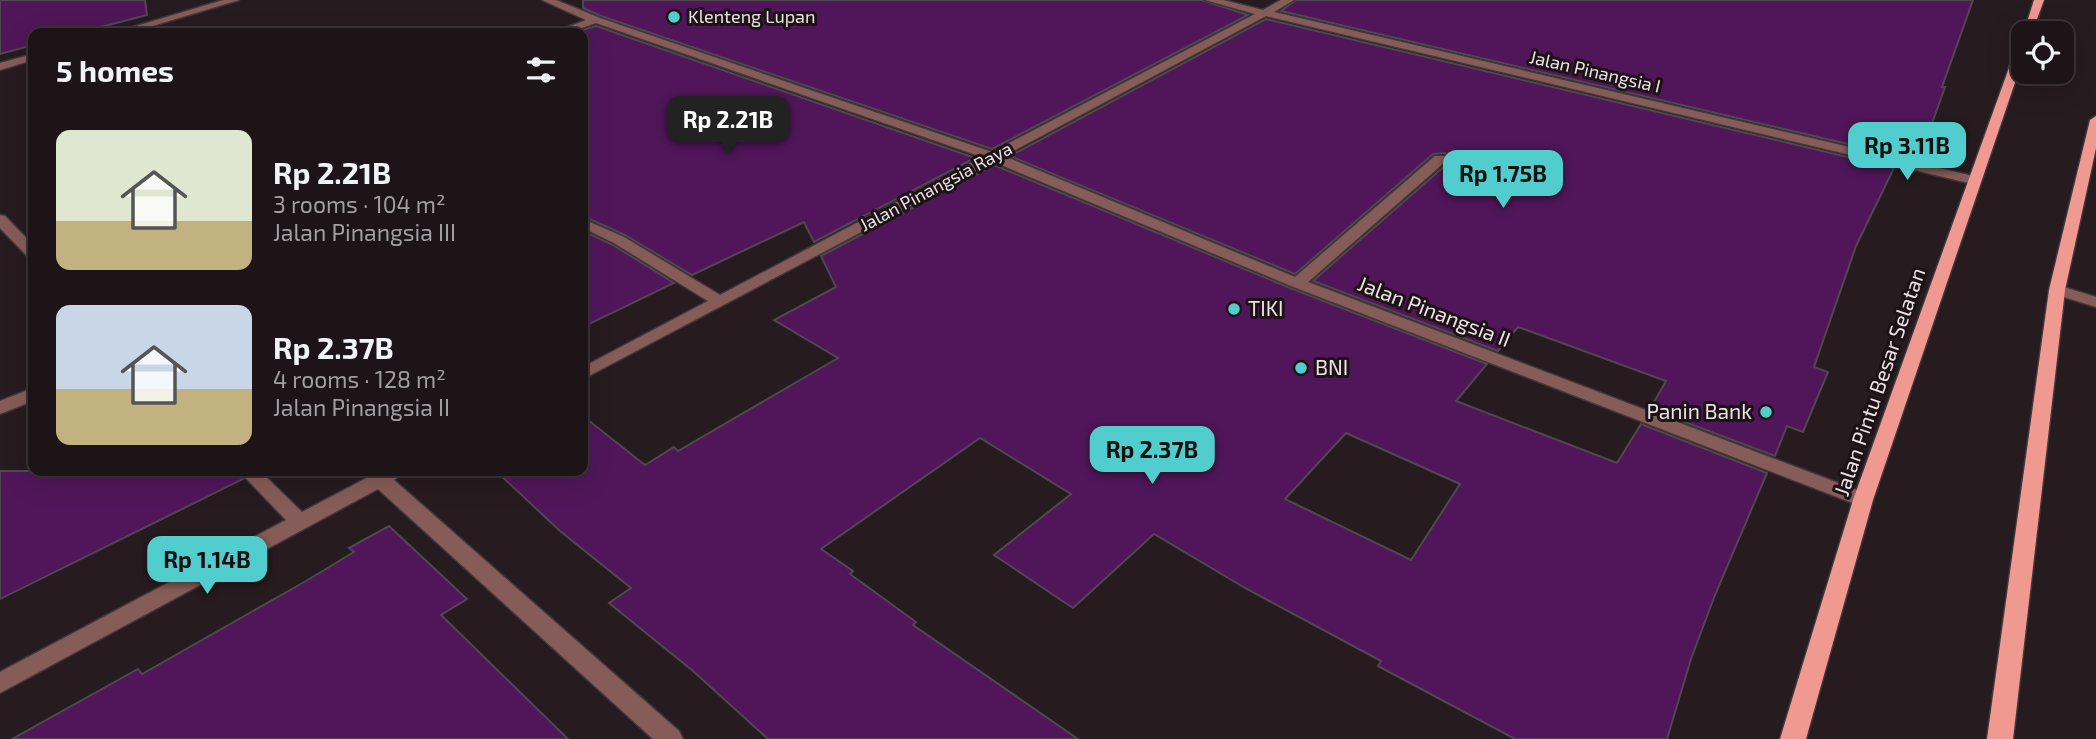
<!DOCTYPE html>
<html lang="en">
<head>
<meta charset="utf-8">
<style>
	:root { --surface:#1c1417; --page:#251d20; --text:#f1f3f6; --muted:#a09ea1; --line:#3a3336; --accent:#52cdcd }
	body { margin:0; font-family:"Exo 2",sans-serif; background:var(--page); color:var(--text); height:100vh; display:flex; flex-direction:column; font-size:26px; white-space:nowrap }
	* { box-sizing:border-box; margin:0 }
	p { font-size:23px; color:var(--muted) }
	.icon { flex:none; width:38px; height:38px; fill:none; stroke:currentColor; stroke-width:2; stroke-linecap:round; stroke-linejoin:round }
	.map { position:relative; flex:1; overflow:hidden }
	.side { position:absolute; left:28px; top:28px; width:560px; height:448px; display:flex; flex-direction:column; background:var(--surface); border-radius:14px; box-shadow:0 7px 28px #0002,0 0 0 2px var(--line) }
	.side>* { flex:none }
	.controls { position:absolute; left:2011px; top:21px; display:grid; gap:14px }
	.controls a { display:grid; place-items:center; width:63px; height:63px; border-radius:14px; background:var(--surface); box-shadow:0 7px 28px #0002,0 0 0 2px var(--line); font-size:35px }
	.price { position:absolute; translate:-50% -60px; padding:0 16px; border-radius:14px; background:var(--accent); color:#111; font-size:23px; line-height:46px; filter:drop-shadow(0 2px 4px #0008) }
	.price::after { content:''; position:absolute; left:50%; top:42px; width:21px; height:16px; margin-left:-10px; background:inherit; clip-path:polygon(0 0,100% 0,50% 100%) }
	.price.current { background:#222; color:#fff }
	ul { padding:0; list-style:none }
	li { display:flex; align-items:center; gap:21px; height:175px; padding:0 28px }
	li span { display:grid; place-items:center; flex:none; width:196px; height:140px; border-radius:14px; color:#555 }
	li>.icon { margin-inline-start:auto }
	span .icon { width:84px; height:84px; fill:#fffc; stroke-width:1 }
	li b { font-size:30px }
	h2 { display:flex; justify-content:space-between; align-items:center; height:84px; padding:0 28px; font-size:30px }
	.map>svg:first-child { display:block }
	.building { fill:#501659; stroke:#504851; stroke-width:2; fill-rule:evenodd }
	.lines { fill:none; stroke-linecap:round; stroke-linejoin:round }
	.minor-casing { stroke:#41373b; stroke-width:3 }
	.major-casing { stroke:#41373b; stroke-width:3 }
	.minor { fill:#865c58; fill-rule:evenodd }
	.major { fill:#ef9990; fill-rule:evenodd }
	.poi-dot { fill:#52cdcd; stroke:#1d1216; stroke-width:2.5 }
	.labels { text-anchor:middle; stroke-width:6; stroke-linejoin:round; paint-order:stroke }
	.far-poi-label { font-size:18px; fill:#eae2e5; stroke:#1d1216; text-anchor:start }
	.far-street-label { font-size:18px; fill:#eae2e5; stroke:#1d1216 }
	.poi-label { font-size:21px; fill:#eae2e5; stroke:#1d1216; text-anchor:start }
	.street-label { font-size:21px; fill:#eae2e5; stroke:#1d1216 }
</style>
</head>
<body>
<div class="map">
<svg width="2096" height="739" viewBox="0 0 2096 739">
	<rect width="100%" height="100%" fill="#261b1f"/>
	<g class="building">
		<polygon points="0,0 145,0 147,15 78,33 33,33 33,45 0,54"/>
		<polygon points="583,0 1202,0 1248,15 992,149 601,16 583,8"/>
		<polygon points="1296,0 1973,0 1942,87 1945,87 1924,146 1906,142 1899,156 1281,11"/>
		<polygon points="1266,19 1894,168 1856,246 1814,367 1828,372 1803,432 1787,426 1775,456 1650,409 1666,381 1518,327 1498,351 1313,281 1447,164 1448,156 1445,153 1433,154 1295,274 1010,156"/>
		<polygon points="596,26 975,158 814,242 804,222 692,275 625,235 583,216 583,30"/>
		<path d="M994 165 1290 288 1487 364 1456 401 1617 463 1641 424 1767 473 1715 595 1691 659 1667 739H1515L1378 666 1381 661 1245 588 1154 534 1073 608 994 555 1071 494 980 438 821 549 853 571 850 574 916 622 913 625 1078 739H768L693 671 609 603 631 588 560 531 496 471H583V416L645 465 674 447 678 451 838 358 774 320 836 287 821 256ZM1346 433 1460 484 1411 560 1285 499Z"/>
		<polygon points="583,231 613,245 674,283 583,327"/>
		<polygon points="0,471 236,471 243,479 0,599"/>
		<polygon points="389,526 467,599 441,615 568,739 12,739 138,669 142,674 306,581 354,552 349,548"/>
	</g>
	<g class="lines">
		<defs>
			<g id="minor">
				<polygon points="223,0 239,0 129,33 113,33"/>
				<polygon points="542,0 556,0 600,18 992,152 1255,14 1205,0 1223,0 1263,10 1281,0 1294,0 1274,12 1973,176 1980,180 1973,184 1266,16 1004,156 1295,277 1435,156 1445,156 1445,162 1308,282 1870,495 1873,500 1870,505 1863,507 1291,286 994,162 583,379 583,367 708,301 614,243 583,228 583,219 624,237 720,295 982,157 596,23 567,33 552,33 586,20"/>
				<polygon points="33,54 33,60 0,70 0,63"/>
				<polygon points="0,215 5,216 33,245 33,258 28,257 0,228"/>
				<polygon points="2057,285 2096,297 2096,307 2051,293 2049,290"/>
				<polygon points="33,388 33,401 0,414 0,401"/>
				<polygon points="239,471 260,471 302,512 380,471 405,471 394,480 679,731 683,739 653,739 378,489 0,693 0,672 286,520"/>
			</g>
			<g id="major">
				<polygon points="2034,0 2044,0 2032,33 2023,35"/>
				<polygon points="2023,40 2023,59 1873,500 1806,739 1780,739 1853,500 2018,43"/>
				<polygon points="2096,116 2096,148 2065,290 2013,739 1987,739 2049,290 2090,120"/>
			</g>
		</defs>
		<use href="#minor" class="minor-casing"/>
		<use href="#major" class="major-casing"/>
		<use href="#minor" class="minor"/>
		<use href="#major" class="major"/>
	</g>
	<g class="poi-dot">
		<circle cx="674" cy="17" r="7"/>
		<circle cx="1234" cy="309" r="7"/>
		<circle cx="1301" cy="368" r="7"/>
		<circle cx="1766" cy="412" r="7"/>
	</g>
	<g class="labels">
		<g class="far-poi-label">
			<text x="688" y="23">Klenteng Lupan</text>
		</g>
		<g class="far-street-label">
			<text transform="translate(1595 72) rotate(13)" y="6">Jalan Pinangsia I</text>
			<text transform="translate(936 187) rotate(-28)" y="6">Jalan Pinangsia Raya</text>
		</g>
		<g class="poi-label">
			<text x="1248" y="316">TIKI</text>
			<text x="1315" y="375">BNI</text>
			<text x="1752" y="419" text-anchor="end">Panin Bank</text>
		</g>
		<g class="street-label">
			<text transform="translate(1434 312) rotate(21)" y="7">Jalan Pinangsia II</text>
			<text transform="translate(1880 382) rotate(-71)" y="7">Jalan Pintu Besar Selatan</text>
		</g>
	</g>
</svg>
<div class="controls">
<a><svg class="icon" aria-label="locate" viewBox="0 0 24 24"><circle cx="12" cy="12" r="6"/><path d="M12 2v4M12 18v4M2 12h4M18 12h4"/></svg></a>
</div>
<b class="price current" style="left:728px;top:156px">Rp 2.21B</b>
<b class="price" style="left:1907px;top:182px">Rp 3.11B</b>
<b class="price" style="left:1503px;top:210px">Rp 1.75B</b>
<b class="price" style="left:1152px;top:486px">Rp 2.37B</b>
<b class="price" style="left:207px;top:596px">Rp 1.14B</b>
<section class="side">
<h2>5 homes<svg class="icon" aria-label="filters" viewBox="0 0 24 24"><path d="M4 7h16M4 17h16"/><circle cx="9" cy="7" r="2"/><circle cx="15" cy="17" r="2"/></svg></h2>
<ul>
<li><span style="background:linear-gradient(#dfe7d0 65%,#c2b280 0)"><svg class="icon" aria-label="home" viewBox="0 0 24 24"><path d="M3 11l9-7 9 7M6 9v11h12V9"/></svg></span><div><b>Rp 2.21B</b><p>3 rooms · 104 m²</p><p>Jalan Pinangsia III</p></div></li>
<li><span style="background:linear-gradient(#c9d6e8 60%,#c2b280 0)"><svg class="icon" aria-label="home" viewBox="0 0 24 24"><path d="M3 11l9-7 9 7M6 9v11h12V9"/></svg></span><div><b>Rp 2.37B</b><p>4 rooms · 128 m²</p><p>Jalan Pinangsia II</p></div></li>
</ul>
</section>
</div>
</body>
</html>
